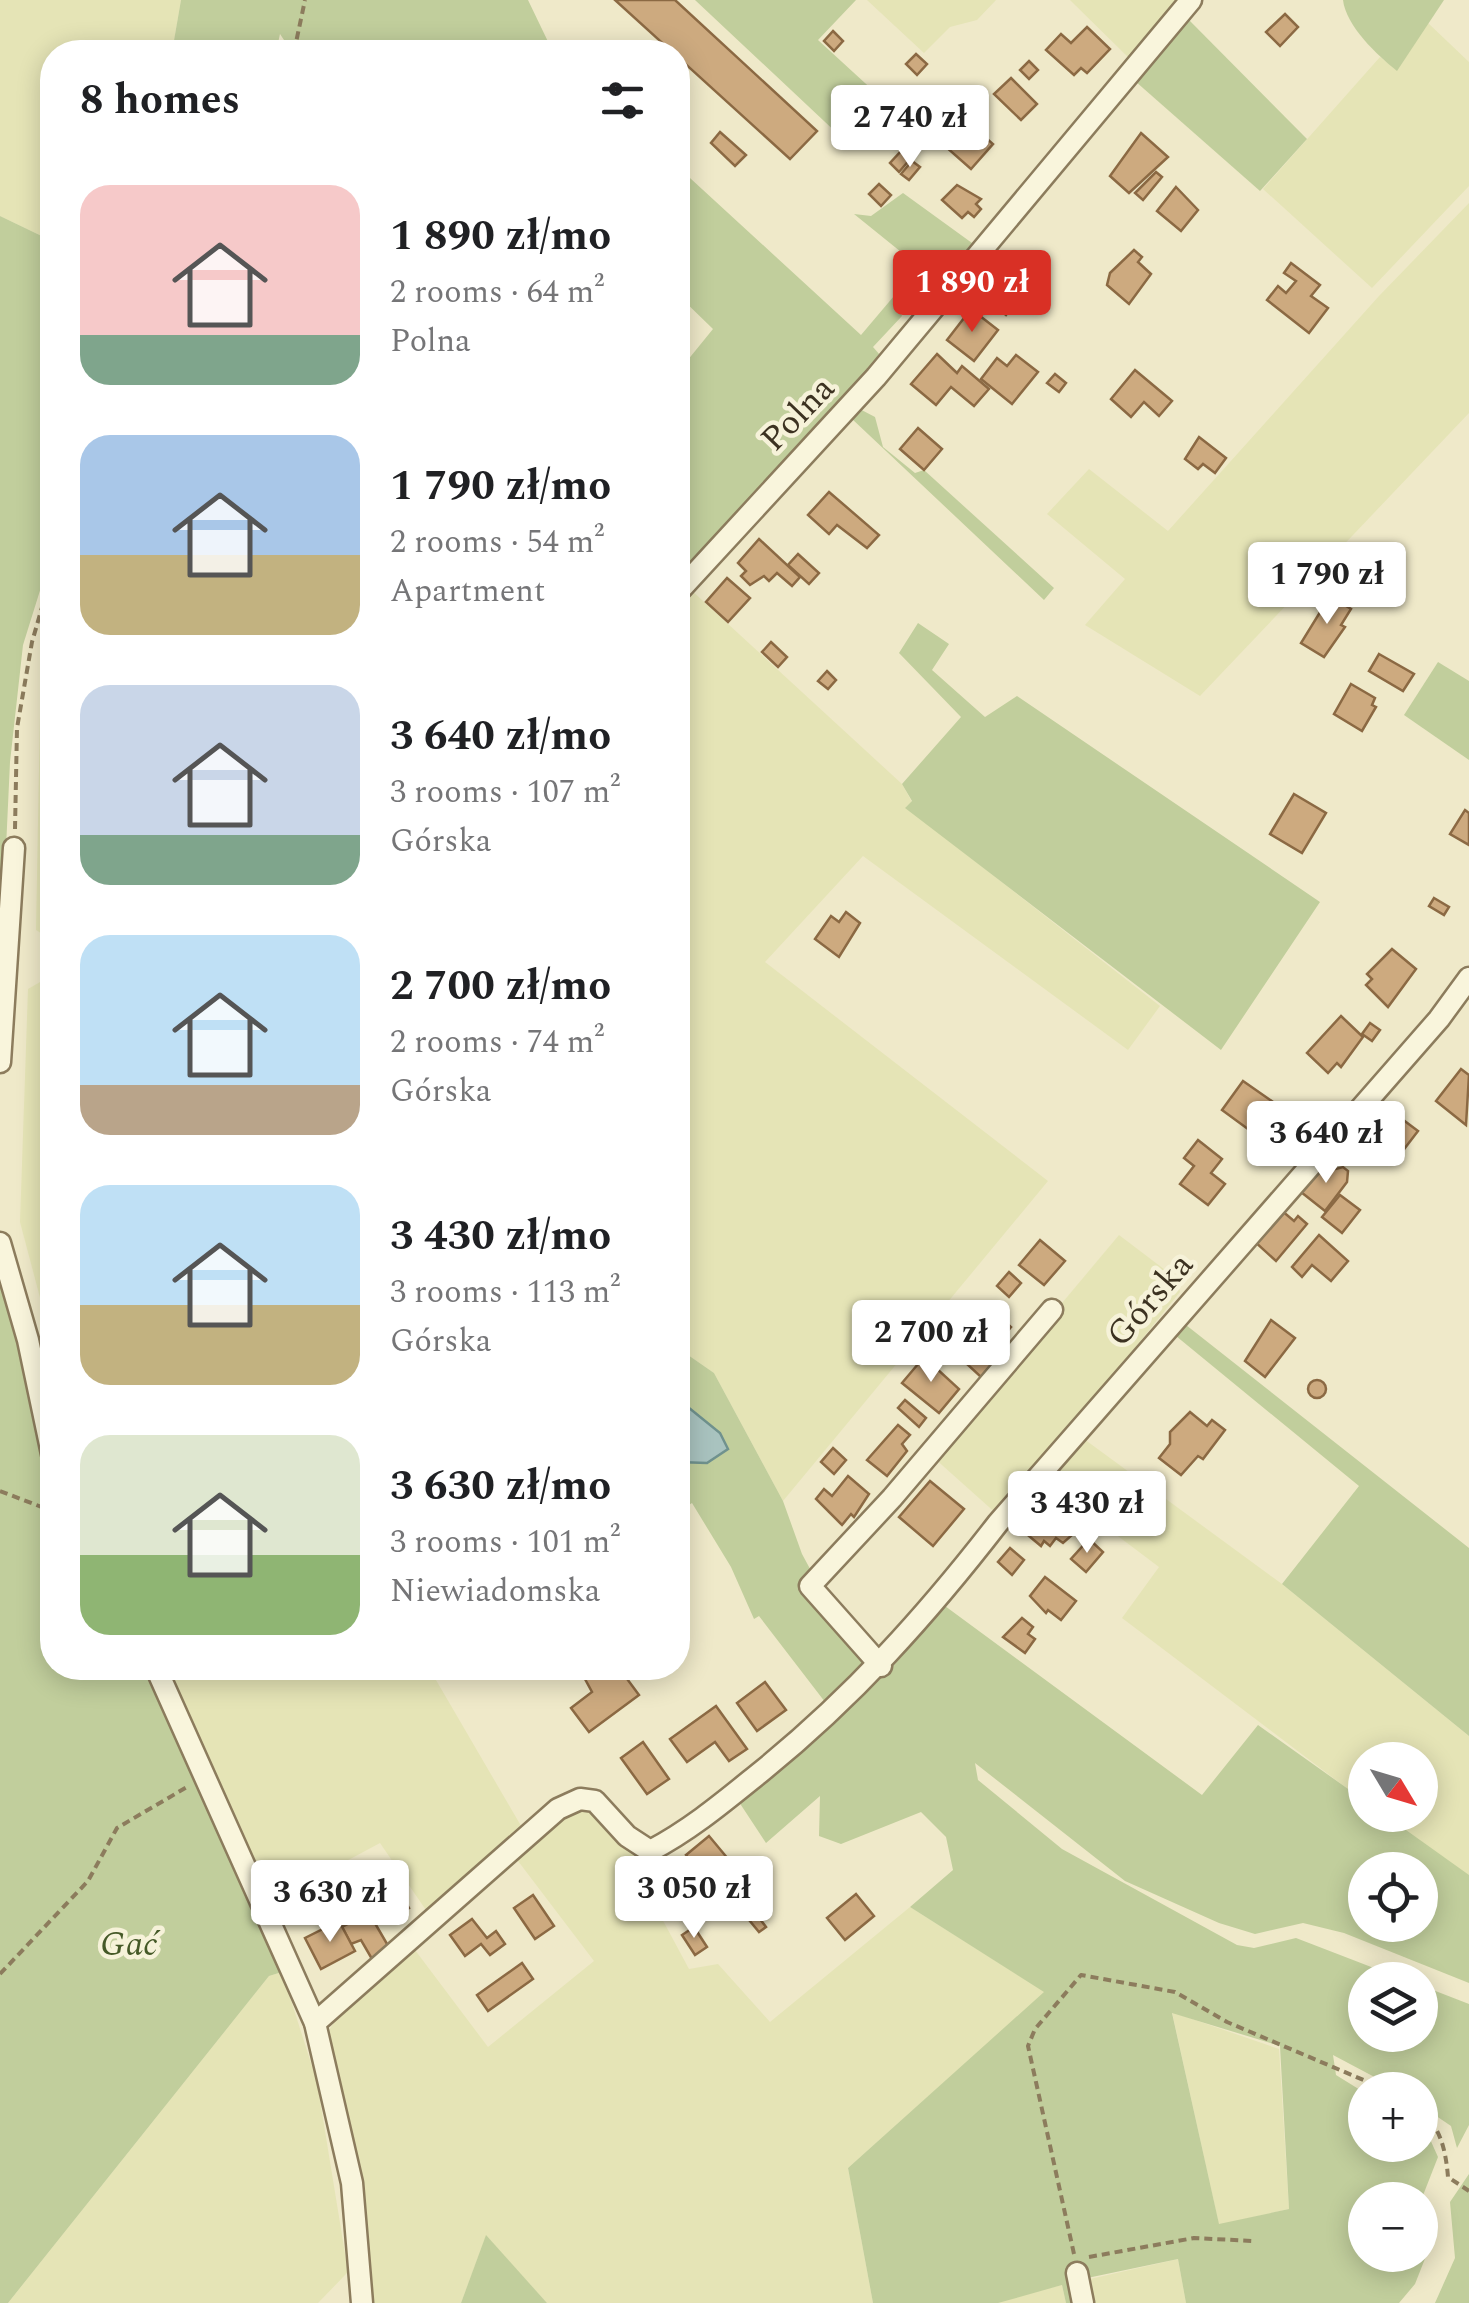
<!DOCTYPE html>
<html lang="en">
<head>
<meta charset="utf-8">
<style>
	:root { --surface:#fff; --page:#f2f2f2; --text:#202124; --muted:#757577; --accent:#d93025 }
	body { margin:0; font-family:Spectral,serif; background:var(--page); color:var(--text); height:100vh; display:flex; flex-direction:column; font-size:38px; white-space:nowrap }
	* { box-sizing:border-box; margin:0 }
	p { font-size:32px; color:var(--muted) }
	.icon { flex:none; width:55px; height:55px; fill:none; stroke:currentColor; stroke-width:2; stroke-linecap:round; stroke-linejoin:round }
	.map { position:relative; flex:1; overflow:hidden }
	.side { position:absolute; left:40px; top:40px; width:650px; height:1640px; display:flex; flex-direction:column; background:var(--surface); border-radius:40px; box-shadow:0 5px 25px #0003 }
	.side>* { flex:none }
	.needle { width:65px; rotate:128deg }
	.controls { position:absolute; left:1348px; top:1742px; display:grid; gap:20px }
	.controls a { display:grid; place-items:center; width:90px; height:90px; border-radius:50%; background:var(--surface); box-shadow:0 5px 25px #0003; font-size:50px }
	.price { position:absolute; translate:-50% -85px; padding:0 22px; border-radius:10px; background:#fff; color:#222; font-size:32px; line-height:65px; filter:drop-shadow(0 2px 5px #0008) }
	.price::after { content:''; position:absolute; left:50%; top:60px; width:30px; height:22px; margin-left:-15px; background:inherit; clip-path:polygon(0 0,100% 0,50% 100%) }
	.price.on { background:var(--accent); color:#fff }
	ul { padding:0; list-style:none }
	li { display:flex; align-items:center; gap:30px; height:250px; padding:0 40px }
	li span { display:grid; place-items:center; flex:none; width:280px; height:200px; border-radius:30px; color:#555 }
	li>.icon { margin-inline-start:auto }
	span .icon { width:120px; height:120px; fill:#fffc; stroke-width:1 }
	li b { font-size:42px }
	h2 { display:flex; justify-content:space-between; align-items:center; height:120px; padding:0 40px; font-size:42px }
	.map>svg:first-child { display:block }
	.farmland { fill:#e5e4b6 }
	.green { fill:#c1ce9c; fill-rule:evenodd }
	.water { fill:#a9c3bf; stroke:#70928e; stroke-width:2.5 }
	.building { fill:#cdaa7f; stroke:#8b6943; stroke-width:2.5 }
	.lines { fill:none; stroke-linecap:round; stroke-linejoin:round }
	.street-casing { stroke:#8c7c5d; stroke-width:25 }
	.path { stroke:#8c7c5d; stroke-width:4; stroke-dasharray:8 5; stroke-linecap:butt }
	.street { stroke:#f9f5dc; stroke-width:20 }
	.labels { text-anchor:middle; stroke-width:9; stroke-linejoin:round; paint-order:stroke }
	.street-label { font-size:35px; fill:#3c3221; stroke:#f6f2d9 }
	.park-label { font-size:35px; font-style:italic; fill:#455927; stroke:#f6f2d9 }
</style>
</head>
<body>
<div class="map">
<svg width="1469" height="2303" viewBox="0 0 1469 2303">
	<rect width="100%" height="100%" fill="#efe9c9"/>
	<g class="farmland">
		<polygon points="0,0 181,0 172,52 52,52 52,241 0,216"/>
		<polygon points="867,0 996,0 977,20 950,27 924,53"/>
		<polygon points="1070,0 1183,0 1131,60"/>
		<polygon points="1427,22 1469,62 1469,186 1372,288 1263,189 1380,57 1397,70"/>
		<polygon points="1469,203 1469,413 1200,696 1085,625 1125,579 1047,514 1089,469 1168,531 1379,296"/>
		<polygon points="690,589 902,784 912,802 906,807 1160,1006 1128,1050 863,856 765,962 1048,1181 783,1501 714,1373 678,1348 678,602"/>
		<polygon points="52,666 52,940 36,930 40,713"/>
		<polygon points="47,978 52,980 52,1343 20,1222 28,989"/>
		<polygon points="1119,1235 1177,1279 1180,1292 999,1516 933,1457"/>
		<polygon points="1084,1439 1282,1584 1469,1736 1469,1877 1384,1815 1420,1815 1420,1760 1365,1760 1365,1802 1122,1618 1159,1567 1046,1482"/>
		<polygon points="195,1668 429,1668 524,1831 428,1913 380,1843 272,1901 168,1679"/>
		<polygon points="574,1807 592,1807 615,1823 649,1862 638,1874 689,1969 718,1964 770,2022 910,1907 1045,1992 848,2168 873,2303 547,2303 486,2236 461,2303 374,2303 366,2213 327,2033 341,2012 412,1946 488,2047 594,1961 515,1857"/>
		<polygon points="282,1972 317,2082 348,2272 318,2303 8,2303 269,1976"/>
		<polygon points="1172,2012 1279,2049 1289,2209 1219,2225"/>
		<polygon points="1178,2259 1186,2303 1095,2303 1090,2279"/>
		<polygon points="1062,2285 1066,2303 998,2303 998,2300"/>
	</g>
	<g class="green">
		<polygon points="181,0 528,0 553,52 292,52 280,34 276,52 172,52"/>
		<polygon points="695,0 856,0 818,40 877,94 841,137"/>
		<path d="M1343 0H1444L1397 71C1377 55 1346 26 1343 0Z"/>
		<polygon points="1188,19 1307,139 1260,191 1135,81"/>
		<polygon points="678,167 861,335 894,296 902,316 873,347 880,355 678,579 678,372 713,329 678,295"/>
		<polygon points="903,193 972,243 952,266 911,260 854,214 871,216"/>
		<polygon points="0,216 52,241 52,552 23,645 10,762 0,977"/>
		<polygon points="852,405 875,417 883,447 915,473 924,470 1054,588 1044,600 851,418"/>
		<polygon points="918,623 949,644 932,670 985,717 1017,696 1320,902 1221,1050 905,808 912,801 902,784 961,717 899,653"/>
		<polygon points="1438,662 1469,681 1469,760 1404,715"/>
		<polygon points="0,1269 52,1472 52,1668 149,1668 282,1972 269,1976 8,2303 0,2303"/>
		<polygon points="1186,1325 1469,1548 1469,1736 1282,1584 1359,1486 1176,1336"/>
		<polygon points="678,1348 714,1373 783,1501 802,1554 828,1602 876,1658 825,1702 759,1616 754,1619 731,1567 692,1503 678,1512 678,1462 707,1463 720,1433 678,1399"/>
		<path d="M945 1606 1202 1795 1258 1725 1365 1801V1815H1385L1469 1875V1983L1344 1933 1303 1923 1255 1934 1219 1923 1125 1881 975 1763 978 1780 1062 1849 1237 1945 1254 1948 1296 1938 1405 1980H1365V2035H1420V1985L1469 2004V2125L1457 2148 1451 2126 1420 2105V2090H1399L1333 2055 1336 2075 1365 2093V2145H1420V2117L1438 2157 1420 2203 1432 2241 1415 2284 1399 2303H1186L1178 2259 1073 2281 1077 2303H1066L1062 2285 998 2303H873L848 2168 1044 1992 910 1907 953 1870 946 1837 921 1812 841 1844 819 1836 820 1796 766 1843 739 1802 888 1672ZM1365 1870H1420V1925H1365ZM1172 2013 1280 2046 1289 2209 1219 2224ZM1365 2200H1420V2255H1365Z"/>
		<polygon points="1469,2174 1469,2303 1435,2303 1455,2258 1450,2202"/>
		<polygon points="486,2235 547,2303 461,2303"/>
	</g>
	<polygon class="water" points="678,1399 720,1433 728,1449 707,1463 678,1462"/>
	<g class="building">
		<polygon points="615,0 675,0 817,131 790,159"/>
		<polygon points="1285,14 1298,27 1280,46 1266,32"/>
		<polygon points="1087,27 1110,49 1087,73 1081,68 1074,75 1046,50 1061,34 1071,43"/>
		<polygon points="833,31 843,41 834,51 824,41"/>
		<polygon points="916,54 927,64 917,75 906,64"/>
		<polygon points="1029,61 1038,70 1029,79 1020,70"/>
		<polygon points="1011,78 1037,104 1021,120 994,94"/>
		<polygon points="909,90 930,109 918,121 898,102"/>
		<polygon points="943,116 962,133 970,124 993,144 971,169 929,132"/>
		<polygon points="720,132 746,155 735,166 711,143"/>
		<polygon points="1141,133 1168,157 1129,193 1110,176"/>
		<polygon points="902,150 911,158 899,172 890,163"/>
		<polygon points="912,161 920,167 909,180 901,174"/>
		<polygon points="1156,172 1162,177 1143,200 1135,193"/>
		<polygon points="879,184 891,195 881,206 869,194"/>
		<polygon points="957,185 981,199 976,204 981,209 974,217 968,212 962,218 942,200"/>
		<polygon points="1176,187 1198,210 1181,231 1157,211"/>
		<polygon points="1134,250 1142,257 1138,262 1151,274 1129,304 1107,285 1110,273"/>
		<polygon points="1291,263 1320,285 1311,296 1328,308 1309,333 1267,300 1278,286 1286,293 1296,281 1284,273"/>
		<polygon points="1008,270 1029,286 1006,315 985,298"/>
		<polygon points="971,309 998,330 974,361 947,340"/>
		<polygon points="937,354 957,373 962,366 989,389 974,406 951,387 936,405 911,384"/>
		<polygon points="1016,355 1038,372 1012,404 981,379 997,358 1007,366"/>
		<polygon points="1135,370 1172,401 1159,416 1144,402 1131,417 1111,399"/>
		<polygon points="1055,374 1066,383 1059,392 1047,383"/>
		<polygon points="918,428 942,449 924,470 900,449"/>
		<polygon points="1199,437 1226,458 1215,473 1203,464 1198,469 1185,459"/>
		<polygon points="829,492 879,535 867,548 837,525 829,534 808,515"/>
		<polygon points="759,539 800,577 792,586 777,573 769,581 764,576 750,585 741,576 746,571 738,563"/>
		<polygon points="1381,546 1389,554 1377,567 1369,559"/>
		<polygon points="798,554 819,573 809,584 788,565"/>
		<polygon points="1319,572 1332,580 1325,591 1313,583"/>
		<polygon points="727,578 750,598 728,622 706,602"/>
		<polygon points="1330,596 1351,609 1341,625 1345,627 1324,657 1301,643"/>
		<polygon points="771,642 787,657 778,667 762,652"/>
		<polygon points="1379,654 1414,674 1403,691 1369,671"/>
		<polygon points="827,671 836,680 828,689 818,681"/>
		<polygon points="1351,684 1375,698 1372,705 1376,707 1362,731 1334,714"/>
		<polygon points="1294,794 1326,813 1302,853 1270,834"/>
		<polygon points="1465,810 1469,813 1469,845 1450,834"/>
		<polygon points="1434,898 1449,907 1444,915 1429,906"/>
		<polygon points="846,912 860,923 839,957 815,939 831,916 839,922"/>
		<polygon points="1392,949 1416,969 1388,1007 1366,985 1372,979 1367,974"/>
		<polygon points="1341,1016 1363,1037 1341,1067 1337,1063 1328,1073 1307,1053"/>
		<polygon points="1370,1023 1380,1030 1372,1041 1362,1034"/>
		<polygon points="1461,1069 1469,1075 1466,1125 1436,1101"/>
		<polygon points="1243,1081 1283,1109 1269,1127 1260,1120 1252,1132 1222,1110"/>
		<polygon points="1394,1113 1418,1131 1395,1161 1371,1143"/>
		<polygon points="1198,1140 1222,1159 1211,1173 1225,1184 1208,1205 1180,1184 1194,1166 1184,1158"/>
		<polygon points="1323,1163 1332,1170 1343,1167 1348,1171 1347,1182 1325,1211 1301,1192"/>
		<polygon points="1340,1195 1360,1210 1342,1233 1322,1217"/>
		<polygon points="1281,1210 1294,1221 1298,1216 1307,1224 1276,1261 1254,1241"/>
		<polygon points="1319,1235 1348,1261 1331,1281 1312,1265 1302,1277 1292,1267"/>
		<polygon points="1040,1240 1065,1261 1044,1285 1019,1265"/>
		<polygon points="1009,1272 1021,1283 1009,1297 997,1286"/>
		<polygon points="986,1304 1011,1327 992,1349 973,1333 983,1322 975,1316"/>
		<polygon points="1271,1320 1295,1338 1265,1377 1245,1361"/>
		<polygon points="979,1353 992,1364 981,1377 968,1365"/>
		<polygon points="924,1357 959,1389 939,1413 902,1383"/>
		<circle cx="1317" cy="1389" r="9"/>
		<polygon points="905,1400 926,1418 919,1427 898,1408"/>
		<polygon points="1190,1412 1207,1426 1212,1420 1225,1430 1203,1459 1198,1456 1181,1475 1159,1458 1170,1444 1170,1432"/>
		<polygon points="898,1425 910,1435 902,1444 907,1451 887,1476 867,1460"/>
		<polygon points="833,1448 846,1460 834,1474 821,1462"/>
		<polygon points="848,1476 869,1494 854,1517 851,1514 842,1525 816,1499 824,1489 832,1496"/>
		<polygon points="930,1481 964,1509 933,1546 899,1517"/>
		<polygon points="1046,1503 1066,1519 1075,1508 1089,1520 1063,1543 1056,1538 1050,1546 1044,1541 1041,1546 1029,1536 1032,1532 1026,1527"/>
		<polygon points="1089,1539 1103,1552 1086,1572 1071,1559"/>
		<polygon points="1010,1548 1024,1560 1012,1575 998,1562"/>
		<polygon points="1045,1577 1076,1601 1061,1620 1048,1610 1046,1613 1030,1596"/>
		<polygon points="1022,1618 1033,1627 1028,1634 1035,1639 1025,1653 1003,1637"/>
		<polygon points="579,1668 619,1668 639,1695 589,1732 571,1708 592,1692"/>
		<polygon points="765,1682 786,1710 757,1731 737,1703"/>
		<polygon points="716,1706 747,1749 729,1761 715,1742 687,1762 670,1739"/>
		<polygon points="643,1742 669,1779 647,1794 621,1758"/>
		<polygon points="709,1836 729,1860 705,1879 686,1855"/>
		<polygon points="695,1867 711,1888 688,1906 672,1886"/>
		<polygon points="399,1891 409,1908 395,1917 384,1901"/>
		<polygon points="856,1894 874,1916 845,1940 827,1918"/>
		<polygon points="533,1895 554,1926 535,1939 514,1908"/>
		<polygon points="748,1903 766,1927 759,1932 740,1909"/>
		<polygon points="369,1913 390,1949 372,1959 361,1940 351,1944 342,1927"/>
		<polygon points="472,1919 487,1938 496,1931 505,1944 490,1955 481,1944 465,1956 450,1935"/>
		<polygon points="339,1921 355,1951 321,1969 305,1938"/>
		<polygon points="694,1927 707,1947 695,1955 682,1935"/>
		<polygon points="522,1963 533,1979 488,2011 477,1995"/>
	</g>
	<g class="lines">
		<defs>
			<g id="street">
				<polyline points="678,592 876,377 1191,0"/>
				<polyline points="0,1062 14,848"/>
				<polyline points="0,1243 28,1340 52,1454"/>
				<polyline points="881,1666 810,1586 892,1498 1052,1310"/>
				<polyline points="156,1668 315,2023 352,2183 362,2303"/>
				<path d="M315 2023 558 1809 580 1799 595 1801 627 1836 650 1851C692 1829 726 1800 762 1771 853 1697 926 1616 998 1523L1439 1019 1469 978"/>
				<polyline points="1077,2273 1083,2303"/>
			</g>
		</defs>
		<use href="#street" class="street-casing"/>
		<g class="path">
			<polyline points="294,52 305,0"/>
			<polyline points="15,829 17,728 32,642 52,573"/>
			<polyline points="0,1491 52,1511"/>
			<polyline points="0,1974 88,1881 117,1828 187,1787"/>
			<path d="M1420 2112C1441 2125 1446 2153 1448 2177L1469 2191"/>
			<polyline points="1074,2254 1028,2046 1035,2029 1081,1975 1175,1992 1227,2022 1387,2090"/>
			<polyline points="1089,2257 1194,2238 1253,2241"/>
		</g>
		<use href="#street" class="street"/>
	</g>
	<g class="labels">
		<g class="street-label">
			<text transform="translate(797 413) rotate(-46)" y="12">Polna</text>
			<text transform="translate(1149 1299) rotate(-49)" y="12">Górska</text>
		</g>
		<g class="park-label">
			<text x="129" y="1955">Gać</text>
		</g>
	</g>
</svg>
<div class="controls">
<a><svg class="needle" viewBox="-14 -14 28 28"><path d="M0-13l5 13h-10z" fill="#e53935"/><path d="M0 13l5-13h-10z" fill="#757577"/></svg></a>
<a><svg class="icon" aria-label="locate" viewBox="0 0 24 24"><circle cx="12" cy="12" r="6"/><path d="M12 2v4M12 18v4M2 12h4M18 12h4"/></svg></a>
<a><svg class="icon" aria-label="layers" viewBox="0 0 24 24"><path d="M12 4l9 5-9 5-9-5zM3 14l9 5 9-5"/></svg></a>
<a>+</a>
<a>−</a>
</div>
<b class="price" style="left:910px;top:170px">2 740 zł</b>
<b class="price on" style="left:972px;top:335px">1 890 zł</b>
<b class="price" style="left:1327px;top:627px">1 790 zł</b>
<b class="price" style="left:1326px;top:1186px">3 640 zł</b>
<b class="price" style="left:931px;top:1385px">2 700 zł</b>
<b class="price" style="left:1087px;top:1556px">3 430 zł</b>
<b class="price" style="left:694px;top:1941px">3 050 zł</b>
<b class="price" style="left:330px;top:1945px">3 630 zł</b>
<section class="side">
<h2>8 homes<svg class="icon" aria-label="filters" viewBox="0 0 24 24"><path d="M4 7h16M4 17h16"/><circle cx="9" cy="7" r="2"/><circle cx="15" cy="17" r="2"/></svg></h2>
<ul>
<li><span style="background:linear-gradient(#f6c9c9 75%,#7fa58c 0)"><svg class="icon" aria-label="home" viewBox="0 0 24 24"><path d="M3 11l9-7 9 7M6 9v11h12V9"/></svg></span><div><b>1 890 zł/mo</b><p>2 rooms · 64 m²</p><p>Polna</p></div></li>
<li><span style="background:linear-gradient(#a9c7e8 60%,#c2b280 0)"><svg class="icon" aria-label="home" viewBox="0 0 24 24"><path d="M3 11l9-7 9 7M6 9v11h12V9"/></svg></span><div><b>1 790 zł/mo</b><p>2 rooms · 54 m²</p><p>Apartment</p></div></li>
<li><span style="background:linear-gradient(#c9d6e8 75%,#7fa58c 0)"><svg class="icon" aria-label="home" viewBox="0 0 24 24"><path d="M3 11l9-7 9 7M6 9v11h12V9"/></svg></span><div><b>3 640 zł/mo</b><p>3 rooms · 107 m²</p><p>Górska</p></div></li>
<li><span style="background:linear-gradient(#bfe0f5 75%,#b9a48a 0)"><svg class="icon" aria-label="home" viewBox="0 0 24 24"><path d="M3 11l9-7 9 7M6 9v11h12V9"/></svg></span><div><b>2 700 zł/mo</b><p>2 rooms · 74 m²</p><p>Górska</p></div></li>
<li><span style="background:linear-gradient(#bfe0f5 60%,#c2b280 0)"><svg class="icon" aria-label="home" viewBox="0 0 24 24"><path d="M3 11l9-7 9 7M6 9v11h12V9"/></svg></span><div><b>3 430 zł/mo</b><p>3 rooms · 113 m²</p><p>Górska</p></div></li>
<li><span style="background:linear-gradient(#dfe7d0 60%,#8fb573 0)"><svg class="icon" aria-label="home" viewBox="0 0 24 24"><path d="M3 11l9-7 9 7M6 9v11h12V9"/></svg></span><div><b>3 630 zł/mo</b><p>3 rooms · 101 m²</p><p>Niewiadomska</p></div></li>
</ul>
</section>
</div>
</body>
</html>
